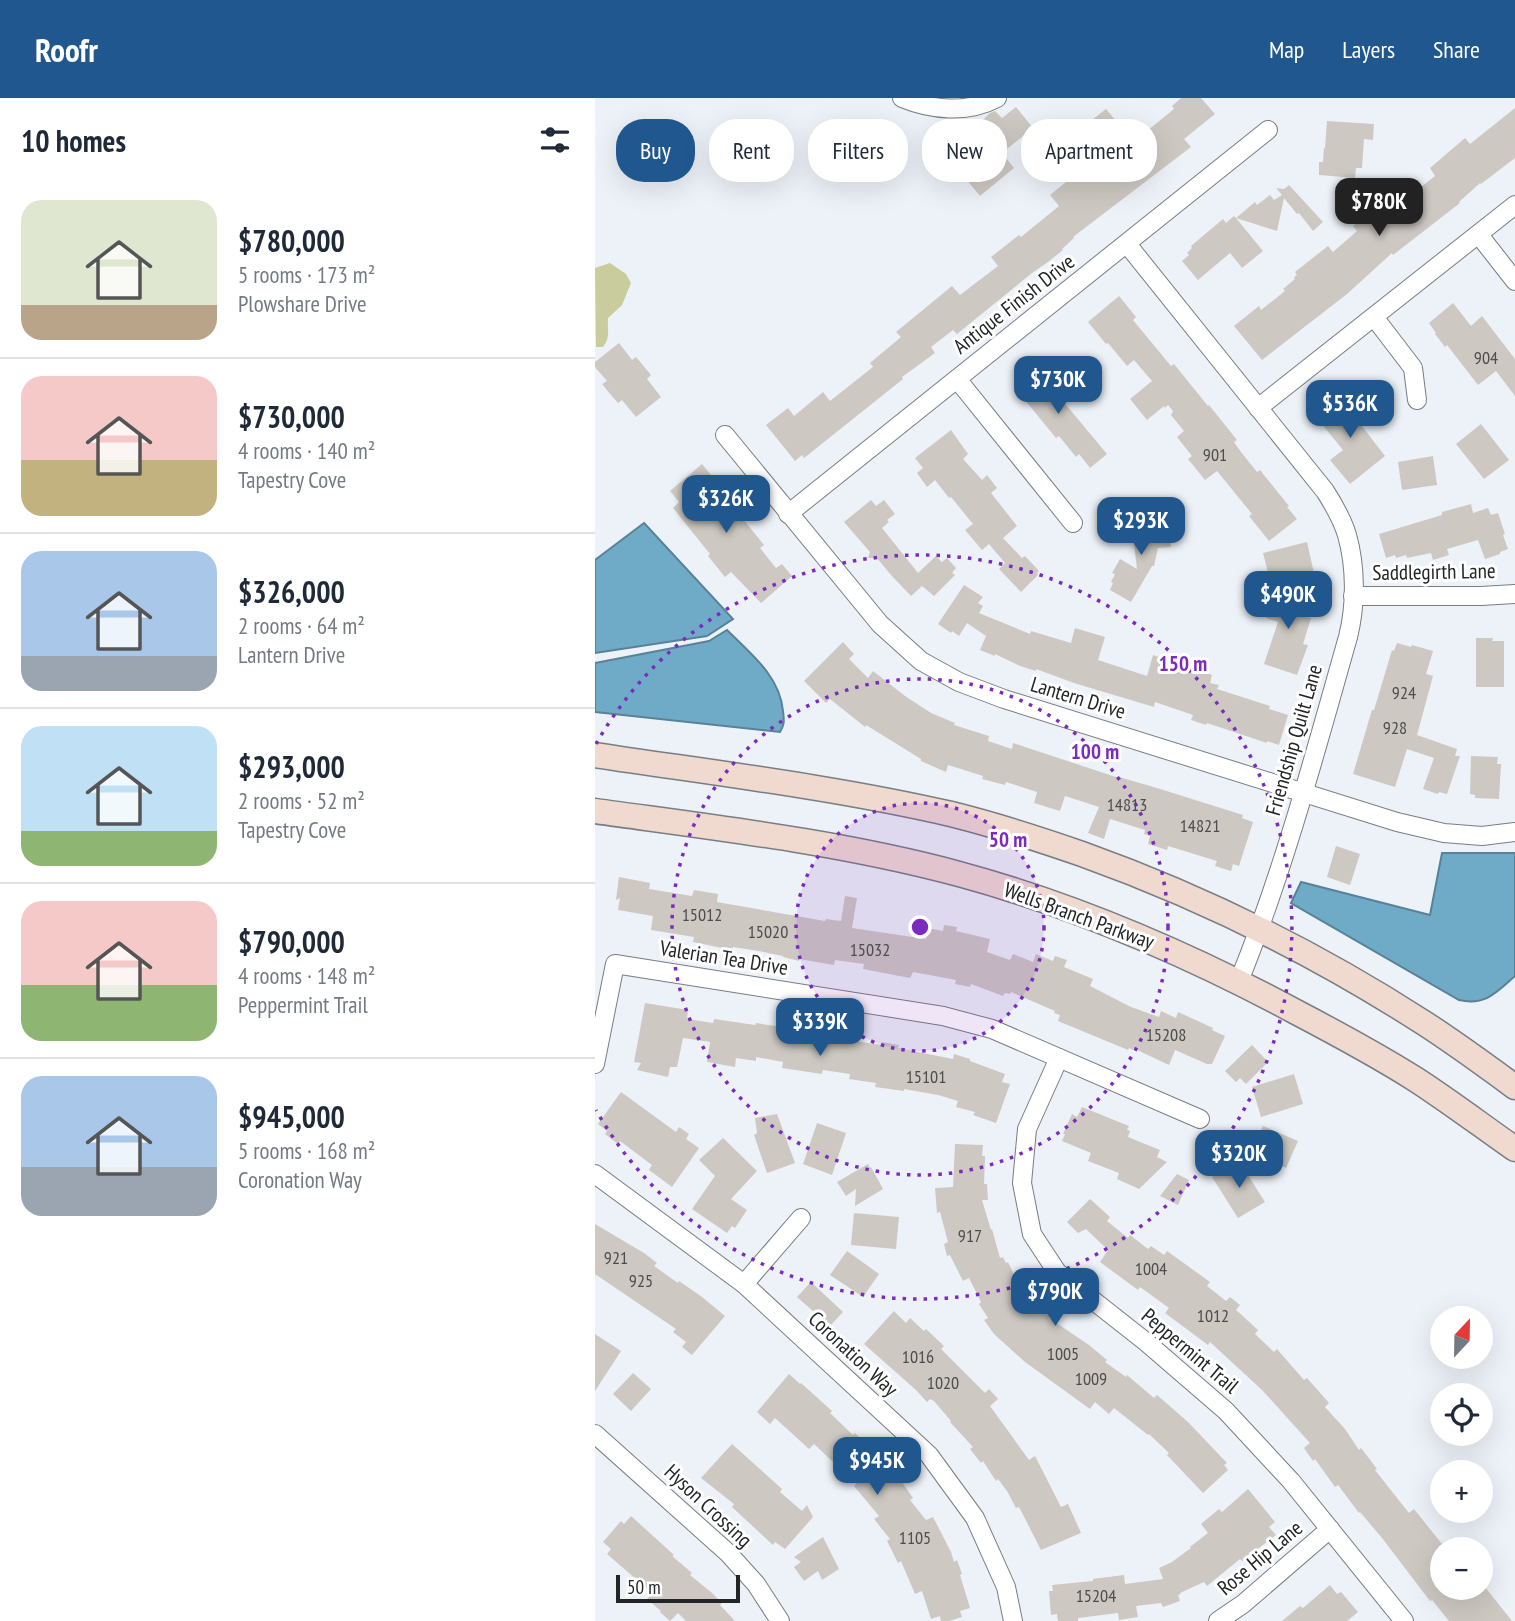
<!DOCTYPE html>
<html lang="en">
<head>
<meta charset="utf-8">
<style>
	:root { --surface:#fff; --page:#f6f6f7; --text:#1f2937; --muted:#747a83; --line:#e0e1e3; --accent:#21578f }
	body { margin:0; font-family:"PT Sans Narrow",sans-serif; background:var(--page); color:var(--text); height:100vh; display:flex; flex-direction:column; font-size:26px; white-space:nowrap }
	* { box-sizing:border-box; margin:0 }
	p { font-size:23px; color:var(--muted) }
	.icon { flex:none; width:38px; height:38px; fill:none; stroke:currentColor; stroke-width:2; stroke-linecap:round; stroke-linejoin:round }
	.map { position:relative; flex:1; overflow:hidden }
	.panel { display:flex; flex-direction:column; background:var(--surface); width:595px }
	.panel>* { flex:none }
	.banner { position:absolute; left:21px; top:21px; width:665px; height:63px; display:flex; gap:14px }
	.needle { width:46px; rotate:22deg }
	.tools { position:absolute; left:835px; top:1208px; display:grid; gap:14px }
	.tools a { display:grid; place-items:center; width:63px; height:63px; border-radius:50%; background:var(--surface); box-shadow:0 7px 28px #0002; font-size:35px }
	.scale { position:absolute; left:21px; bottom:18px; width:124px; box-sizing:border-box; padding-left:7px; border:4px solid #222426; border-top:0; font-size:19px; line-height:24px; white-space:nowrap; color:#222426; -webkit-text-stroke:5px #fff; paint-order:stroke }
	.price { position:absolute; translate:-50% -60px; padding:0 16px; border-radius:14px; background:var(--accent); color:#fff; font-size:23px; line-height:46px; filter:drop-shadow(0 2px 4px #0008) }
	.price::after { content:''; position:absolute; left:50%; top:42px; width:21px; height:16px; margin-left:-10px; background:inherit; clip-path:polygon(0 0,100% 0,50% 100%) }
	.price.on { background:#222; color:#fff }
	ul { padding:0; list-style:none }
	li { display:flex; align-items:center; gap:21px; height:175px; padding:0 21px }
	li+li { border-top:2px solid var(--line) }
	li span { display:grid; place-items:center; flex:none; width:196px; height:140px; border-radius:21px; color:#555 }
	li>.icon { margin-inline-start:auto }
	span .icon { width:84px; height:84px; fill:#fffc; stroke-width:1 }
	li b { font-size:30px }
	h2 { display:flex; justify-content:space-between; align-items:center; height:84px; padding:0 21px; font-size:30px }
	.chip { padding:0 24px; border-radius:28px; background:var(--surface); box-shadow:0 7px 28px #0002; font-size:24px; line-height:63px }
	.chip.on { background:var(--accent); color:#fff }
	header { display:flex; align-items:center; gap:42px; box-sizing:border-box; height:98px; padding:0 35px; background:var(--accent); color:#fff }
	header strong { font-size:33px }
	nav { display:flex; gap:38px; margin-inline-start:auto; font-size:24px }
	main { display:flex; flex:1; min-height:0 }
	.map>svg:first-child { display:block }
	.green { fill:#c9cc9c }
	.water { fill:#6fabc7; stroke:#588297; stroke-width:2 }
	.building { fill:#cdc8c2 }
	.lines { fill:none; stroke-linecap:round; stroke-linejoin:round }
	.minor-casing { stroke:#787d82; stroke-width:20 }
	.secondary-casing { stroke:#787d82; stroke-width:27 }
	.minor { stroke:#fff; stroke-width:18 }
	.secondary { stroke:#f0dad0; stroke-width:24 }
	.ring { fill:none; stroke:#7b2cbf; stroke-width:3.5; stroke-dasharray:3.5 7 }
	.labels { text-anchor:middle; stroke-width:6; stroke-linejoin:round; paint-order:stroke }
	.number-label { font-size:18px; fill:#4d4d4d }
	.street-label { font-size:21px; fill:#222426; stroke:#fff }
	.centre { fill:#7b2cbf; stroke:#fff; stroke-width:3.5 }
	.ring-label { font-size:21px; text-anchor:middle; font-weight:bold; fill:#7b2cbf; stroke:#fff; stroke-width:6; stroke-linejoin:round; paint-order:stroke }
</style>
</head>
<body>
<header>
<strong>Roofr</strong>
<nav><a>Map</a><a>Layers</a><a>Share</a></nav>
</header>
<main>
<section class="panel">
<h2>10 homes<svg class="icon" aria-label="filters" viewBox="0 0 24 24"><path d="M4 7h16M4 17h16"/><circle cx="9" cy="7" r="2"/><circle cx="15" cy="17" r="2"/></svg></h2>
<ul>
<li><span style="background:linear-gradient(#dfe7d0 75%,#b9a48a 0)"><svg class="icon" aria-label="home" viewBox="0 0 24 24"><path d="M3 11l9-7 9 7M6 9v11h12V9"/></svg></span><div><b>$780,000</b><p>5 rooms · 173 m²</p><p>Plowshare Drive</p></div></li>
<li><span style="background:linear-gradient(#f6c9c9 60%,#c2b280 0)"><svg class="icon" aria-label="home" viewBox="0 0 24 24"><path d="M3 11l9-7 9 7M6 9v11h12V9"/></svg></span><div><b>$730,000</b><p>4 rooms · 140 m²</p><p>Tapestry Cove</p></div></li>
<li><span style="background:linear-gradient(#a9c7e8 75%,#9aa5b1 0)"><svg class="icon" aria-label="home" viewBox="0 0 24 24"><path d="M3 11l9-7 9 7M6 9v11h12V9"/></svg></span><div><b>$326,000</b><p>2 rooms · 64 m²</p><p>Lantern Drive</p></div></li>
<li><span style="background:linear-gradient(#bfe0f5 75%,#8fb573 0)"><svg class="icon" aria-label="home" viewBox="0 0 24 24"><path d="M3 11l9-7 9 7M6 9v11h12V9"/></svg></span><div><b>$293,000</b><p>2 rooms · 52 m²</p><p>Tapestry Cove</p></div></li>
<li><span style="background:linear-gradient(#f6c9c9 60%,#8fb573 0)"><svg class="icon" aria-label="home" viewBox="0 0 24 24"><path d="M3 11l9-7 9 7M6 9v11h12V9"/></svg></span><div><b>$790,000</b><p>4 rooms · 148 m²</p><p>Peppermint Trail</p></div></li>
<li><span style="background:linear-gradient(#a9c7e8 65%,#9aa5b1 0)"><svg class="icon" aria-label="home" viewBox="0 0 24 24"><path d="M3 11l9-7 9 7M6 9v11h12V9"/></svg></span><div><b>$945,000</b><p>5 rooms · 168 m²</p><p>Coronation Way</p></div></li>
</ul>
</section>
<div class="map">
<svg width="920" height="1523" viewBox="0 0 920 1523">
	<rect width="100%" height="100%" fill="#edf2f8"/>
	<path class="green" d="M15 165 31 176 36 185 27 207 13 220C12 231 16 239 8 249H1L0 170Z"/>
	<g class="water">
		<polygon points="49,425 138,521 112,538 0,555 0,462"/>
		<path d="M132 532C155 555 185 578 188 613 189 622 190 626 185 634L0 614V565L114 543Z"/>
		<path d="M847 755H920V878C901 895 890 908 864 902L696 805 706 784 835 817Z"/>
	</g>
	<g class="building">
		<polygon points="586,0 606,0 620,16 589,41 596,49 478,139 479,140 467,151 468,152 453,164 437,175 362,236 358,232 336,249 340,255 307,279 308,281 209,360 207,357 200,363 171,327 193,310 199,318 228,294 235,303 278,269 275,265 306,239 301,234 357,188 365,197 403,168 396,159 424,137 426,139 464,108 455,97 502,59 484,32 511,11 533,37 536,34 542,41 579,11 577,8"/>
		<polygon points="421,9 438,30 407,55 419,70 385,98 351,57 359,50 343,29 352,22 356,22 357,24 360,22 372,37 395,15 400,13 407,20"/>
		<polygon points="920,10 920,60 886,86 885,85 864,104 865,105 798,157 797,155 752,196 667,262 639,228 664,208 666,212 690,193 688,191 700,181 699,179 702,177 700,174 733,148 738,154 762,133 758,128 808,86 816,97 840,78 835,70 870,40 875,46"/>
		<polygon points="732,23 779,26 778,42 769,41 767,70 761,70 760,80 724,77 724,64 728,64 729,50 730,50"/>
		<polygon points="694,87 728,124 718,133 704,115 702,116 689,100 682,133 641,120 668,153 647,170 635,155 603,182 587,163 594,157 592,155 597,150 596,148 628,121 631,125 639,118 641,120 660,104 662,107 675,97 679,102 687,97 681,90 689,91"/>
		<polygon points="524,198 541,219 538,222 576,268 579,266 613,308 614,307 642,342 639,344 646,354 662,374 665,372 694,408 692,409 702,421 674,443 654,418 657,416 622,373 610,382 593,361 597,358 582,339 589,333 576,317 578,313 573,307 570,310 569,308 552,322 535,301 557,283 539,262 532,268 513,245 511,246 493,224"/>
		<polygon points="858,205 876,228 887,218 920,261 920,298 901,273 883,287 852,247 850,249 840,236 841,235 834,225"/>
		<polygon points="24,245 37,262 41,259 56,277 52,281 66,299 41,319 27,302 23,305 16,297 7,286 12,283 0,269 0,264"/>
		<polygon points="438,265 458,289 457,290 512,356 495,370 484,356 481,359 464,338 461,340 420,290 425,286 420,280"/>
		<polygon points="746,298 757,311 761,308 769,318 763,323 790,358 755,386 735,362 748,352 721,319"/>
		<polygon points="886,326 914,362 889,381 861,346"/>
		<polygon points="356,332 373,356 368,361 387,382 392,377 402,390 396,395 422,428 408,440 427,460 430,458 444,473 442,475 443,477 426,494 404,471 410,465 394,446 387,452 370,432 378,426 356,399 354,400 340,382 332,389 322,375 328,370 320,360"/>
		<polygon points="838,358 842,387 807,392 803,364"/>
		<polygon points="107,366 125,388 123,390 169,447 165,450 181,470 187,466 197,478 166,505 136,474 130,479 113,458 115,456 78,410 84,404 75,393"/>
		<polygon points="276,402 281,408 289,402 300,416 292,422 294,424 287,430 323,475 341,458 347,464 352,460 361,470 357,475 360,477 339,498 327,488 316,498 296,477 282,460 273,460 275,454 249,424"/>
		<polygon points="876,406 878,415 893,410 896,417 903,415 910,436 908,437 913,451 905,454 905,456 890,461 883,442 852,451 854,457 838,462 836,455 812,460 811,457 801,460 800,457 791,460 784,436 847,417 847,414"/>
		<polygon points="573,421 576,449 563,450 559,468 557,468 536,504 515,492 518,485 516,484 520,476 517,475 525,461 542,471 538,437 541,436 539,424"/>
		<polygon points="712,444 719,475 676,486 668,455"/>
		<polygon points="369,487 388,499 383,505 388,508 384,515 435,536 436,533 476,545 480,530 510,539 503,562 552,578 558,557 617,577 615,585 624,587 622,591 675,608 674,611 693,617 684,647 672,643 672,645 612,625 611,627 596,622 598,617 560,604 559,609 479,585 441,571 441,573 425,568 400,556 400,558 385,552 391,538 372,525 364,538 357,533 356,535 343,526"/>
		<polygon points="680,491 717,503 712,519 716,520 708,546 713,547 702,577 669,566 683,524 671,520"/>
		<polygon points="881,540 898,540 897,543 909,543 909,589 881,589"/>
		<polygon points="248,544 259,556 254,561 273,580 278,573 310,598 336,615 360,625 359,627 394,638 393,643 417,651 418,645 524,680 524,679 562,690 648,717 647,720 658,724 644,768 638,766 636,773 620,768 622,763 573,748 572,752 553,746 555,738 549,736 550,732 515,721 509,741 493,735 504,709 470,698 465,713 439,705 442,694 411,684 410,687 387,681 388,678 353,667 351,674 326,663 326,661 271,627 270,629 235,601 231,605 209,583"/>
		<polygon points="802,545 816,549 817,547 838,553 831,576 838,578 822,637 862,651 860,658 865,658 852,696 844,694 843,696 828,691 839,660 812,651 800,689 758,676 777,612 779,612 797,552 799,553"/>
		<polygon points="876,658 903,659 902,666 906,666 904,701 880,700 880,697 875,696"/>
		<polygon points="741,748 765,756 755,787 732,779"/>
		<polygon points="24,779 55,785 54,791 97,798 99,792 123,796 122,804 230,823 231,821 246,823 250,798 262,800 257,830 331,841 333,830 348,833 349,827 362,829 361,833 395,841 392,854 415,862 418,856 438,864 441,856 458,863 460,858 472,862 469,869 498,881 495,888 536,909 564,919 566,913 581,920 583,914 618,930 617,932 630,938 617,966 612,966 580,952 574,967 538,950 538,952 534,950 533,952 463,923 465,917 459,915 460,913 416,894 415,896 410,895 408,898 376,886 375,889 360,886 361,882 318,874 315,880 268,871 269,866 240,862 239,867 204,861 204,863 188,859 188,858 164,853 138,849 137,852 98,844 99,839 56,832 58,818 23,812 25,800 21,802"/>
		<polygon points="50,905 93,912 92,921 118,925 119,921 160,927 161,925 212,933 212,935 214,936 240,940 287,947 287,944 304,947 303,950 358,961 359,956 375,961 375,963 410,976 407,984 415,986 401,1025 378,1017 380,1014 361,1009 363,1003 343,997 309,991 309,993 280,989 281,985 254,981 255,976 228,972 227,976 187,970 188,964 161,959 161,963 141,960 140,969 112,964 115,944 88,940 82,969 75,969 73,979 42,972 46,965 39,964"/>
		<polygon points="657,947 673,964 651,986 645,980 641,984 630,973"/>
		<polygon points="699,976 708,1006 666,1019 657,989"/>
		<polygon points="26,994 81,1034 84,1029 94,1036 91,1041 104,1050 77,1089 54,1072 57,1067 25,1043 23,1046 10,1036 12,1033 3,1026"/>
		<polygon points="487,1009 534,1028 532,1032 535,1033 533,1039 565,1052 562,1059 572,1064 544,1091 522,1081 524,1075 493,1063 496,1055 467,1043 470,1036 468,1036 477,1016 482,1019"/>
		<polygon points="182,1016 200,1065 172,1075 159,1037 162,1035 160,1020"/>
		<polygon points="222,1025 251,1035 237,1077 208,1066"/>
		<polygon points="668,1028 703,1043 691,1070 656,1054"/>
		<polygon points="128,1040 162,1073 136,1101 152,1112 140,1130 137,1128 132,1135 97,1111 120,1078 104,1062"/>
		<polygon points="360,1046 388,1047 387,1058 390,1058 389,1086 392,1086 393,1102 387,1102 396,1132 397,1131 405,1160 408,1159 411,1165 413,1164 422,1183 441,1210 444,1207 456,1218 454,1220 494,1247 512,1262 510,1264 531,1279 532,1277 559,1300 562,1297 593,1324 632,1365 629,1367 633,1372 608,1395 572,1357 574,1355 554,1336 553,1337 519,1310 514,1316 500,1304 495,1311 430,1264 399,1236 389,1222 393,1220 384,1206 386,1204 374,1180 368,1183 355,1157 352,1158 349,1146 353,1144 345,1114 342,1115 340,1090 358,1089"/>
		<polygon points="644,1063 670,1104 643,1120 617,1079"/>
		<polygon points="273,1066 275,1070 276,1069 288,1091 260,1108 261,1091 251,1098 242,1084"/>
		<polygon points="582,1076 594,1082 583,1107 565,1098"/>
		<polygon points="495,1101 515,1119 512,1123 533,1140 535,1137 553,1151 556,1148 569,1157 572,1153 615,1184 612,1188 631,1203 635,1199 645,1207 641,1212 663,1232 660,1236 679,1254 682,1251 709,1282 712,1280 734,1305 730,1309 750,1331 764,1352 766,1350 773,1359 782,1371 780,1372 806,1405 814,1415 819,1411 847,1446 847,1489 890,1489 917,1523 854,1523 837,1502 835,1503 787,1440 765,1414 764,1415 743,1387 740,1389 720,1361 718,1363 709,1350 715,1345 667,1292 615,1244 613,1247 570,1215 574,1210 545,1189 543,1192 505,1164 513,1152 491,1131 483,1135 472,1124"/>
		<polygon points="259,1115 304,1119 301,1151 256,1147"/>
		<polygon points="0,1126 49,1155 62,1165 59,1168 83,1185 84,1183 107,1199 130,1218 97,1257 87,1249 91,1244 78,1234 81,1231 0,1176"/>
		<polygon points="252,1153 284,1176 268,1199 235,1177"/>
		<polygon points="216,1184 248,1214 235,1228 202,1199"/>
		<polygon points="299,1213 311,1225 315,1220 329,1233 331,1231 349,1248 346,1251 390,1295 394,1291 403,1301 395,1308 434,1362 440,1358 466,1409 473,1406 486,1435 446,1452 424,1409 421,1410 412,1393 403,1381 401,1383 388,1363 386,1365 375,1351 378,1349 355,1324 356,1323 339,1303 335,1301 332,1304 321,1292 269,1246"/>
		<polygon points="0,1236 26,1253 0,1293"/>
		<polygon points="38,1275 56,1291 36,1313 18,1296"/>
		<polygon points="194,1276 205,1286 206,1285 237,1313 235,1315 258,1337 260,1335 297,1370 296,1372 302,1377 318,1400 315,1402 331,1422 338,1419 356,1454 359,1464 362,1462 367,1476 365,1477 375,1510 365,1513 367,1519 354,1523 346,1523 345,1518 336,1521 327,1493 320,1496 306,1463 303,1465 292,1443 295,1441 279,1421 284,1418 259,1388 262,1385 239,1362 238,1364 219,1346 214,1351 180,1320 175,1326 162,1314"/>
		<polygon points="137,1346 187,1391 185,1394 207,1413 212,1407 218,1419 190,1451 180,1444 178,1447 137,1409 139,1406 106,1380"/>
		<polygon points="653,1391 680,1424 674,1429 681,1437 647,1463 645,1461 612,1488 609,1484 585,1495 586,1496 583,1497 585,1503 568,1509 566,1505 541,1508 543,1519 524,1522 523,1515 483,1520 483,1523 463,1523 462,1516 456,1517 454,1493 458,1493 457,1487 498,1483 498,1481 529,1477 530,1486 568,1481 564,1470 577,1464 596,1450 595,1449 613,1435 606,1426 624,1411 627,1414"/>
		<polygon points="36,1418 79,1457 77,1458 97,1475 95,1477 117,1495 127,1505 125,1507 140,1523 91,1523 83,1515 75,1523 65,1514 66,1513 52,1501 57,1495 12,1456 16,1451 8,1444 26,1423 29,1426"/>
		<polygon points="228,1439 244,1471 227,1482 223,1473 209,1483 199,1469 206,1464 199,1459"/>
		<polygon points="735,1487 742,1496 746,1494 763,1514 752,1523 687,1523 705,1508 708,1510"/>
	</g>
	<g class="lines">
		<defs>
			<g id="minor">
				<path d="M307 0C336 12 372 16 402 0"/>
				<polyline points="884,137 920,183"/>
				<path d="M532 146 730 393C739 407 747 421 752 437 761 469 761 507 753 539 720 655 689 772 644 883"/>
				<polyline points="779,219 818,270 822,302"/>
				<polyline points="362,281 478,425"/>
				<polyline points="663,310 920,107"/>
				<polyline points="130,337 285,526 326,563 364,584 409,601 802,724 849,735 887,738 920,734"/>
				<polyline points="193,416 673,32"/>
				<polyline points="758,498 886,498 920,496"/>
				<polyline points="464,960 432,1031 427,1085 437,1136 462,1174 551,1244 631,1313 696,1383 809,1523"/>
				<polyline points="0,966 20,866 348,918 397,931 605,1021"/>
				<polyline points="0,1076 149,1186 334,1357 380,1420 411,1489 418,1523"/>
				<polyline points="149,1186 206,1120"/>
				<polyline points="0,1336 133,1455 161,1486 185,1523"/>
				<polyline points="623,1523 648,1506 735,1431"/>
			</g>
			<g id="secondary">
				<path d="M0 657C119 675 238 689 356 716 400 727 444 741 487 756 607 799 722 856 829 925 860 945 890 967 920 989"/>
				<path d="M0 713C122 730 245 744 364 776 482 808 593 856 701 914 741 935 782 957 820 981 854 1003 887 1028 920 1051"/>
			</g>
		</defs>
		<use href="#minor" class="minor-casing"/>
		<use href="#secondary" class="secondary-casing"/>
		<use href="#minor" class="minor"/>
		<use href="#secondary" class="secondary"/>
	</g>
	<circle cx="325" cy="829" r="124" fill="#7b2cbf" fill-opacity=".12"/>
	<g class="ring">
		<circle cx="325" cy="829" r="124"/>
		<circle cx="325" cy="829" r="248"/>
		<path d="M1 646A372 372 0 1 1 1 1012"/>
	</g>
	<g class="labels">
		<g class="number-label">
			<text x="891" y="266">904</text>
			<text x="620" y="363">901</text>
			<text x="809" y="601">924</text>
			<text x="800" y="636">928</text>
			<text x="532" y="713">14813</text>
			<text x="605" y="734">14821</text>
			<text x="107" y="823">15012</text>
			<text x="173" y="840">15020</text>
			<text x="275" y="858">15032</text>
			<text x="571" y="943">15208</text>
			<text x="331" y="985">15101</text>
			<text x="375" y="1144">917</text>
			<text x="21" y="1166">921</text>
			<text x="556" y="1177">1004</text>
			<text x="46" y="1189">925</text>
			<text x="618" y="1224">1012</text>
			<text x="468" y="1262">1005</text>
			<text x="323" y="1265">1016</text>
			<text x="496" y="1287">1009</text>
			<text x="348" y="1291">1020</text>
			<text x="320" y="1446">1105</text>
			<text x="501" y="1504">15204</text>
		</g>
		<g class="street-label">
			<text transform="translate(419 206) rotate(-38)" y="7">Antique Finish Drive</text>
			<text transform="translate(839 474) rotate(-1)" y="7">Saddlegirth Lane</text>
			<text transform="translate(483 600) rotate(17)" y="7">Lantern Drive</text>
			<text transform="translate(699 642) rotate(-74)" y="7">Friendship Quilt Lane</text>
			<text transform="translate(484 818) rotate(20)" y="7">Wells Branch Parkway</text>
			<text transform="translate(129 860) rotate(9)" y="7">Valerian Tea Drive</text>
			<text transform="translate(595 1253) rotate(40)" y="7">Peppermint Trail</text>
			<text transform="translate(258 1256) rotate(43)" y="7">Coronation Way</text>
			<text transform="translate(113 1408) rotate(43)" y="7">Hyson Crossing</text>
			<text transform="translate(665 1460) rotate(-40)" y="7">Rose Hip Lane</text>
		</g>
	</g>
	<circle cx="325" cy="829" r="10" class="centre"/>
	<g class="ring-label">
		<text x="588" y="573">150 m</text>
		<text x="500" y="661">100 m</text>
		<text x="413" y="749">50 m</text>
	</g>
</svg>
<div class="tools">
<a><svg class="needle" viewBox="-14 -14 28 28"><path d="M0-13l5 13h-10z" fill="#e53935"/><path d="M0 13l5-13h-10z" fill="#747a83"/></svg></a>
<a><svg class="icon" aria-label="locate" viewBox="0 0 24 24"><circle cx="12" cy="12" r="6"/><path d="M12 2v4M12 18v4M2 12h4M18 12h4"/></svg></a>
<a>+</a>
<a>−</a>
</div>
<div class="scale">50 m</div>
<b class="price on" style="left:784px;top:140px">$780K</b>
<b class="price" style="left:463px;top:318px">$730K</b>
<b class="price" style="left:755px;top:342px">$536K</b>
<b class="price" style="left:131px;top:437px">$326K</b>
<b class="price" style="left:546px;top:459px">$293K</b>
<b class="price" style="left:693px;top:533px">$490K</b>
<b class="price" style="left:225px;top:960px">$339K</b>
<b class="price" style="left:644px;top:1092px">$320K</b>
<b class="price" style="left:460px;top:1230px">$790K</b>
<b class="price" style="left:282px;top:1399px">$945K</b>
<div class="banner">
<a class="chip on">Buy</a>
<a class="chip">Rent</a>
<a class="chip">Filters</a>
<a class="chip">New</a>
<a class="chip">Apartment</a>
</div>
</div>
</main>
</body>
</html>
